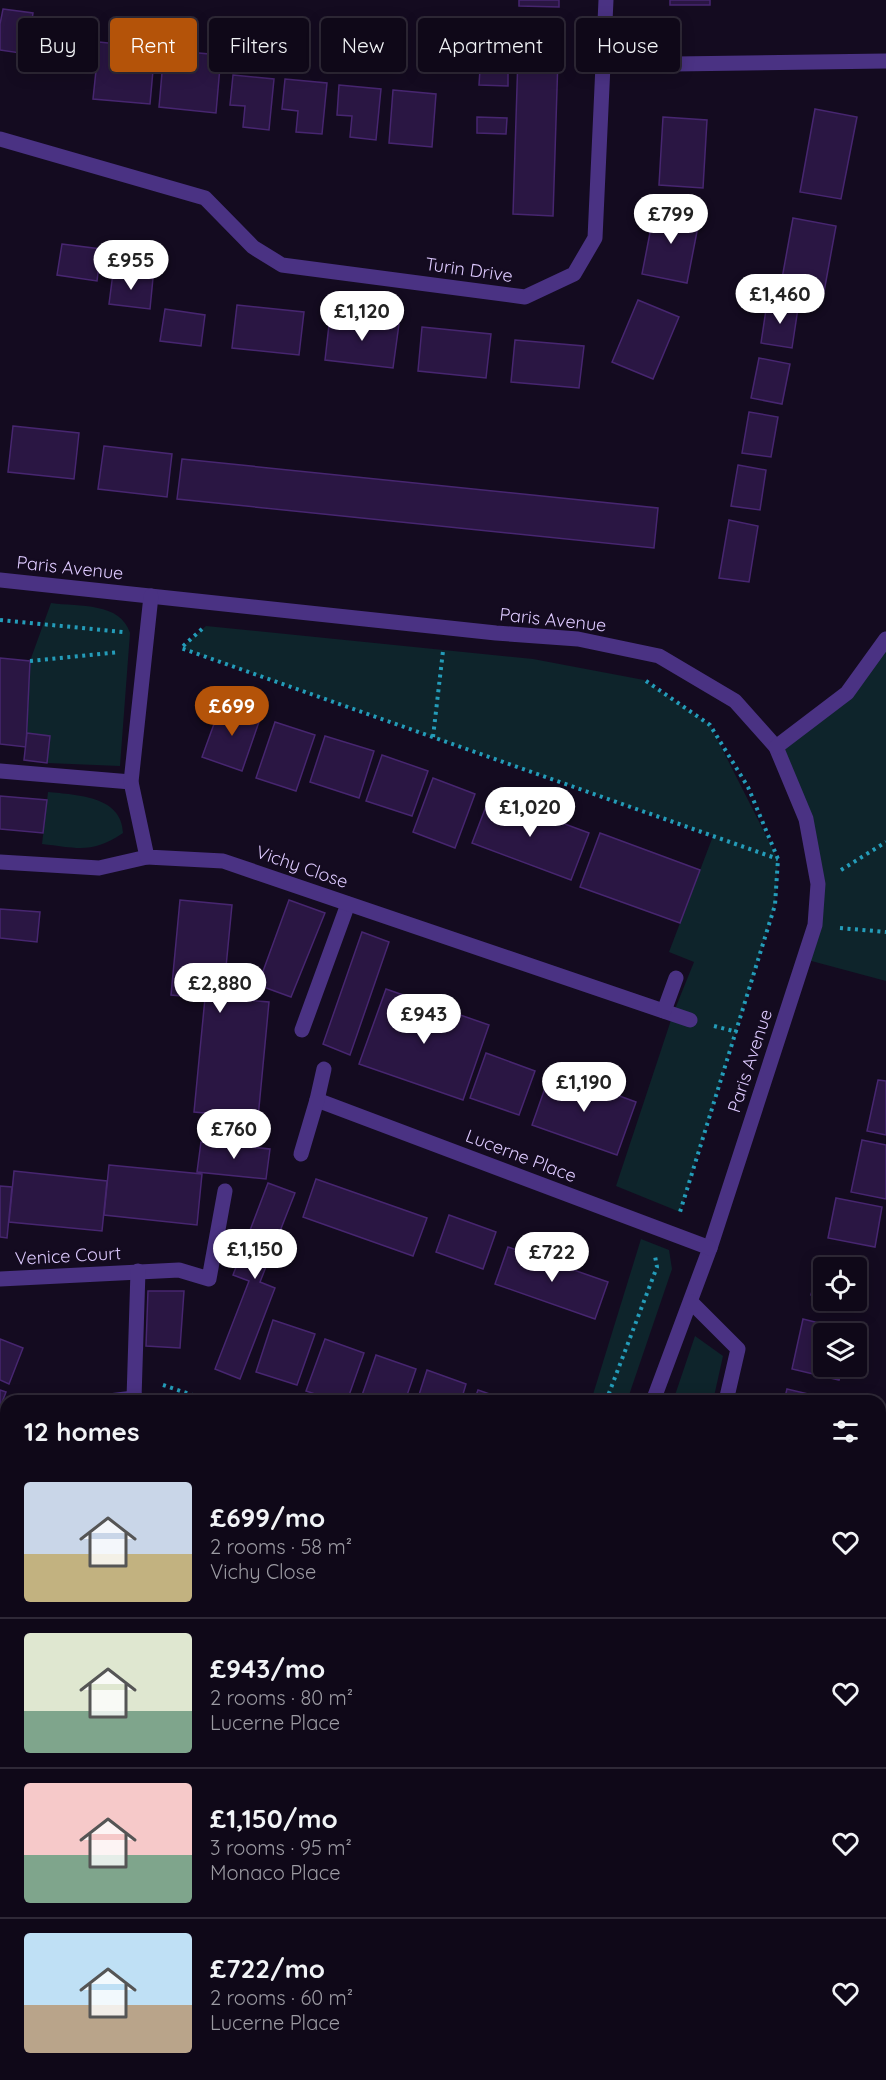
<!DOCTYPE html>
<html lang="en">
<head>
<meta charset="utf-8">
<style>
	:root { --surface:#0f0818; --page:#181121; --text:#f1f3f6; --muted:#9b9aa2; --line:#2f2937; --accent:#b45309 }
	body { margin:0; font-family:Quicksand,sans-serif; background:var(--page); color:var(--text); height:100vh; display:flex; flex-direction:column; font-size:22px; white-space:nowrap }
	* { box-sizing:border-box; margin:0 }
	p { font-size:20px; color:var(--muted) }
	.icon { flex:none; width:33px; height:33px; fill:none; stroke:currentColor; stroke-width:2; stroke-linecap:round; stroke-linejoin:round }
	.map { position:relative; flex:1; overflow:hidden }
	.drawer { position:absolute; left:0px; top:1395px; width:886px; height:686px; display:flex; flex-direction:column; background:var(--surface); border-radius:18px 18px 0 0; box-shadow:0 3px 15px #0003,0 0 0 2px var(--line) }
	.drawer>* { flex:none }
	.banner { position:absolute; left:18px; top:18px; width:850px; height:54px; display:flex; gap:12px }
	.fabs { position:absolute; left:813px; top:1257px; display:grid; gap:12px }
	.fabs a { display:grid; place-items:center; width:54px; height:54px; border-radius:6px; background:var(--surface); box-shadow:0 3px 15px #0003,0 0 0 2px var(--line); font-size:30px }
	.price { position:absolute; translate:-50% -51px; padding:0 14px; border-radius:21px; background:#fff; color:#222; font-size:20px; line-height:39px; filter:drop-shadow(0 2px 3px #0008) }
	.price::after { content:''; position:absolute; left:50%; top:36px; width:18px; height:14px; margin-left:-9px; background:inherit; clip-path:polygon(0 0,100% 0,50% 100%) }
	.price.current { background:var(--accent); color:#fff }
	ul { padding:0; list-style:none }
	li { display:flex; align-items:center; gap:18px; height:150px; padding:0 24px }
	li+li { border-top:2px solid var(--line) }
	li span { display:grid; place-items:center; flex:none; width:168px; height:120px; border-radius:6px; color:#555 }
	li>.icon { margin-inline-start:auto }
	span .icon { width:72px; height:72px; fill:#fffc; stroke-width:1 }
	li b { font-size:26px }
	h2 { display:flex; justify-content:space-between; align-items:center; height:72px; padding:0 24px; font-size:26px }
	.pill { padding:0 21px; border-radius:6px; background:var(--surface); box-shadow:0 3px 15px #0003,0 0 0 2px var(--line); font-size:21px; line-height:54px }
	.pill.current { background:var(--accent); color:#fff }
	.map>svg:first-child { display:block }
	.green { fill:#0e242b }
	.building { fill:#2a1643; stroke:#472670; stroke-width:1.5 }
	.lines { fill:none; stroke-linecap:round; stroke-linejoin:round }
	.path { stroke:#249cb9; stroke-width:4; stroke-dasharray:3 4.5; stroke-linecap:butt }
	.service { stroke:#4a3283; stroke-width:15 }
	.minor { stroke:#4a3283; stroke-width:15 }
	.tertiary { stroke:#4a3283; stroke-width:15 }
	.labels { text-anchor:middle; stroke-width:4.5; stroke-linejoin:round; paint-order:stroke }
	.street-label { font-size:18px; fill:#decaff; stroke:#140b20 }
</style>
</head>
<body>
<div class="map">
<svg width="886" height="2080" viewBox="0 0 886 2080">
	<rect width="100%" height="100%" fill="#140b20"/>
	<g class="green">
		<path d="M51 603C80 607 120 602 130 633L120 766 47 763 50 736 27 733 30 661Z"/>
		<polygon points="206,626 533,659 644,680 710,725 778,859 775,905 680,1212 616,1186 673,1014 694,962 669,952 713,836 181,648"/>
		<polygon points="886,639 886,981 804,959 815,925 806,819 776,747 847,693"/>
		<path d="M48 792C77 795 122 796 123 833 92 854 78 848 42 844Z"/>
		<polygon points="641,1239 669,1250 672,1269 627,1401 591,1401"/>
		<polygon points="695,1336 723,1356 713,1401 673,1401"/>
		<polygon points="0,1900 6,1901 6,2074 452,2074 459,2080 0,2080"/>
	</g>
	<g class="building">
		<polygon points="519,0 559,0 559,7 519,6"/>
		<rect x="670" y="0" width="40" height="5"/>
		<polygon points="3,9 33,13 27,54 0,50 0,24"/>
		<polygon points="482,21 510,23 510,40 482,38"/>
		<polygon points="519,24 559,26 553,216 513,214"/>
		<polygon points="99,42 155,48 150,104 93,99"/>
		<polygon points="164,50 221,55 216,113 159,107"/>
		<polygon points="480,69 508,71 508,86 479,85"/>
		<polygon points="233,75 274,79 269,130 243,127 245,106 230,105"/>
		<polygon points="285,79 327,83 322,134 296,132 298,111 282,109"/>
		<polygon points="339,85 381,89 376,140 350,137 352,116 337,115"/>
		<polygon points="393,90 436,94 432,147 389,143"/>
		<polygon points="815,109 857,117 841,199 800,192"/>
		<polygon points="477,117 507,118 506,134 477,133"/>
		<polygon points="663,117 707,120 703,188 659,185"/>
		<polygon points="655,207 700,216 687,283 642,274"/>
		<polygon points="793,218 836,226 824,292 781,284"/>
		<polygon points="62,244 101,249 97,281 57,275"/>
		<polygon points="113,273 153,278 150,309 109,304"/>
		<polygon points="638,300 679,317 653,379 612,362"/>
		<polygon points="767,303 798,308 792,348 761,343"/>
		<polygon points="237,305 304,312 299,355 232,348"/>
		<polygon points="165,309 205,315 201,346 160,341"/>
		<polygon points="330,316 399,324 393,368 325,360"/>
		<polygon points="422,327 491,334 486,378 418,371"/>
		<polygon points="515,340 584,346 579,388 511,382"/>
		<polygon points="759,358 790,364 782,404 751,398"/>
		<polygon points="749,412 778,417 771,457 742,453"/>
		<polygon points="13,426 79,433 74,479 8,472"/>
		<polygon points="104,446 172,454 167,497 98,489"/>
		<polygon points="182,459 658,508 654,548 177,499"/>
		<polygon points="738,465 766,470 760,510 731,506"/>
		<polygon points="729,520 758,526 749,582 719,578"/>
		<polygon points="0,658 30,661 26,747 0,744"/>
		<polygon points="222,702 261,716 242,771 202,757"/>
		<polygon points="275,722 315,735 296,791 256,778"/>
		<polygon points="27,733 50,736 47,763 24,760"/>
		<polygon points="325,736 374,751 359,798 310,782"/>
		<polygon points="382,755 428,771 412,816 366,801"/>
		<polygon points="433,778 475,794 455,848 413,832"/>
		<polygon points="0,796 47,800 43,833 0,829"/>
		<polygon points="490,796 589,833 571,880 472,843"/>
		<polygon points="600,833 700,870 680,923 580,887"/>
		<polygon points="180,900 232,905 223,998 269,1002 258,1118 194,1112 205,998 171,995"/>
		<polygon points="289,900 325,913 291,997 258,985"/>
		<polygon points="0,909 40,912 37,942 0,938"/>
		<polygon points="362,932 389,942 350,1055 323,1044"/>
		<polygon points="386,989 489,1025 463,1100 359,1064"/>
		<polygon points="486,1053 535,1071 519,1115 470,1098"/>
		<polygon points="551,1071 636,1102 617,1155 532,1125"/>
		<polygon points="878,1080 886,1081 886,1135 867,1131"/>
		<polygon points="862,1140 886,1145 886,1199 851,1192"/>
		<polygon points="201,1142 270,1149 266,1179 197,1172"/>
		<polygon points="109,1165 202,1174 197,1225 104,1215"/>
		<polygon points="14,1171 107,1181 102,1231 9,1222"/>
		<polygon points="316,1179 427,1218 413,1256 303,1217"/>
		<polygon points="268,1183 295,1193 260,1282 275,1288 240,1379 215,1369 249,1281 233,1275"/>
		<polygon points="0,1186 12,1187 7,1238 0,1237"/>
		<polygon points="836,1198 882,1207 875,1247 828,1238"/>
		<polygon points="449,1215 496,1232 483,1269 436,1252"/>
		<polygon points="508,1247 608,1282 595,1319 495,1284"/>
		<polygon points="820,1259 867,1270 858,1307 832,1300 856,1300 856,1268 824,1268 824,1298 811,1295"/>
		<polygon points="148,1291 184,1291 180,1348 146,1346"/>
		<polygon points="803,1319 851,1331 850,1334 824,1334 824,1366 843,1366 839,1380 792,1369"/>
		<polygon points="273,1320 315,1334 297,1385 256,1372"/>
		<polygon points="0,1339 23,1348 9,1384 0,1380"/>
		<polygon points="325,1339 364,1353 347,1401 336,1401 306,1391"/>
		<polygon points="376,1355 416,1369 405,1401 360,1401"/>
		<polygon points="427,1370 466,1384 461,1401 417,1401"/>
		<polygon points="787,1389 821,1397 820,1401 784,1401"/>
		<polygon points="0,1390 6,1392 0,1408"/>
		<polygon points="478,1390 510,1401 474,1401"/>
		<polygon points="0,1668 6,1670 6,1713 0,1711"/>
		<polygon points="750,2074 806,2074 807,2075 800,2080 755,2080"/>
	</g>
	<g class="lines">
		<g class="path">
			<polyline points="0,620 123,632"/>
			<polyline points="202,629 181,648 778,859"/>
			<polyline points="30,661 119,652"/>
			<polyline points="646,681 710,725 748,787 778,859 775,905 680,1212"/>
			<polyline points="433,737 443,651"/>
			<polyline points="841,870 886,842"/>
			<polyline points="840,928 886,932"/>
			<polyline points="714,1026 737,1032"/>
			<polyline points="163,1385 210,1401"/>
			<polyline points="606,1401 657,1267 655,1256"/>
			<polyline points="0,1862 6,1864"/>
			<polyline points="512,2074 518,2080"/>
			<polyline points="658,2074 663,2080"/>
		</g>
		<g class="service">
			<polyline points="0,771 131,782"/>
			<polyline points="0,862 99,868 147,857"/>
			<polyline points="302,1030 348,904"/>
			<polyline points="0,1279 179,1270 209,1279 225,1191"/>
			<polyline points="134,1398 138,1271"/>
		</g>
		<g class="minor">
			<polyline points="603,65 606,0"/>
			<polyline points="0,139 205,198 253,247 282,265 525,297 574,274 595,238 603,65 886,61"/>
			<polyline points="0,580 496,633 578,639 659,656 735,701 776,747 806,819 818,884 815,925 710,1248 653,1401"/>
			<polyline points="151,596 131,782 147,857 223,861 690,1020"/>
			<polyline points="776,747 847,693 886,639"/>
			<polyline points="664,1011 676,978"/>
			<polyline points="317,1100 710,1248"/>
			<polyline points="301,1154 317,1100 324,1069"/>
			<polyline points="691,1302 738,1349 726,1401"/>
			<polyline points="109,1401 134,1398 143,1401"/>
			<polyline points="0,1534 6,1537"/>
		</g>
		<g class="tertiary">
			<polyline points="0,1816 6,1818"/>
			<polyline points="591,2074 596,2080"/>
		</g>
	</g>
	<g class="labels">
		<g class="street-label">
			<text transform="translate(469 270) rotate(8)" y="6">Turin Drive</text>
			<text transform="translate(70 568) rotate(6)" y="6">Paris Avenue</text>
			<text transform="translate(553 620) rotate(6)" y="6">Paris Avenue</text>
			<text transform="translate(302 867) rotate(19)" y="6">Vichy Close</text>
			<text transform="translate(750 1061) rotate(-72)" y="6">Paris Avenue</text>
			<text transform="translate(521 1156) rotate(21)" y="6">Lucerne Place</text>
			<text transform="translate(68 1256) rotate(-3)" y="6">Venice Court</text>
		</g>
	</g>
</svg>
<div class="fabs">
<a><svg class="icon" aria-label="locate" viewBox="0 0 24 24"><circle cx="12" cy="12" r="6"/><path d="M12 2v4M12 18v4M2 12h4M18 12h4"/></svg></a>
<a><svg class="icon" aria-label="layers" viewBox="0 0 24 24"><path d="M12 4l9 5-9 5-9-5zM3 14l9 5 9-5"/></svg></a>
</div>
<b class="price" style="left:671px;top:245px">£799</b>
<b class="price" style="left:131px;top:291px">£955</b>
<b class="price" style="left:780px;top:325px">£1,460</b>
<b class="price" style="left:362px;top:342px">£1,120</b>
<b class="price current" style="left:232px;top:737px">£699</b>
<b class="price" style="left:530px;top:838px">£1,020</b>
<b class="price" style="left:220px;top:1014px">£2,880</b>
<b class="price" style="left:424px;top:1045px">£943</b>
<b class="price" style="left:584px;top:1113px">£1,190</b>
<b class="price" style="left:234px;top:1160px">£760</b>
<b class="price" style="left:255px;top:1280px">£1,150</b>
<b class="price" style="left:552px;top:1283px">£722</b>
<div class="banner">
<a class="pill">Buy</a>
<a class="pill current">Rent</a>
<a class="pill">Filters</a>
<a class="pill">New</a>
<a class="pill">Apartment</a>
<a class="pill">House</a>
</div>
<section class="drawer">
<h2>12 homes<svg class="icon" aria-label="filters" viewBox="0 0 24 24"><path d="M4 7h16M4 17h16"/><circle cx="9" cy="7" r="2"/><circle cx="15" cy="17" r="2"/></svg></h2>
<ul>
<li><span style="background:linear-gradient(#c9d6e8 60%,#c2b280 0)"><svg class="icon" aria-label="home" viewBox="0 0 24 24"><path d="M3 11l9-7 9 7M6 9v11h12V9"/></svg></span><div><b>£699/mo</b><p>2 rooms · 58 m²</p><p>Vichy Close</p></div><svg class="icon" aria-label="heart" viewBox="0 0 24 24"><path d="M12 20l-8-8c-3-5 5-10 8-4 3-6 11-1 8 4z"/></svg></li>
<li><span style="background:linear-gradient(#dfe7d0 65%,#7fa58c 0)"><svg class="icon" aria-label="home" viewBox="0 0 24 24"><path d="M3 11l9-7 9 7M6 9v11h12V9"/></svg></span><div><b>£943/mo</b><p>2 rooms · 80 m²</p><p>Lucerne Place</p></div><svg class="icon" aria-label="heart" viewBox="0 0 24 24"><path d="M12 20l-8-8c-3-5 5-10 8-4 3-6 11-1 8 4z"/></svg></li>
<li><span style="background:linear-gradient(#f6c9c9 60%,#7fa58c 0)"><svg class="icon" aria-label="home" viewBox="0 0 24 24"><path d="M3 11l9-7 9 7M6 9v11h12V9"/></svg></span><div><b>£1,150/mo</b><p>3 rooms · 95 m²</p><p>Monaco Place</p></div><svg class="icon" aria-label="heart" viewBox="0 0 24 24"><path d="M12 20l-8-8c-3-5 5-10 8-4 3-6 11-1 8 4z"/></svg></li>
<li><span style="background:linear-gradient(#bfe0f5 60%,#b9a48a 0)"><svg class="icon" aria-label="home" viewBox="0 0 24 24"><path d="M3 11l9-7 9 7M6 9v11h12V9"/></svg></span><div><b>£722/mo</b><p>2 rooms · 60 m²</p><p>Lucerne Place</p></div><svg class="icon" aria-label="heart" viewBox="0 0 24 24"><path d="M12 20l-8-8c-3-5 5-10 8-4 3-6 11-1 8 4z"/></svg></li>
</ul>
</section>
</div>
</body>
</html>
